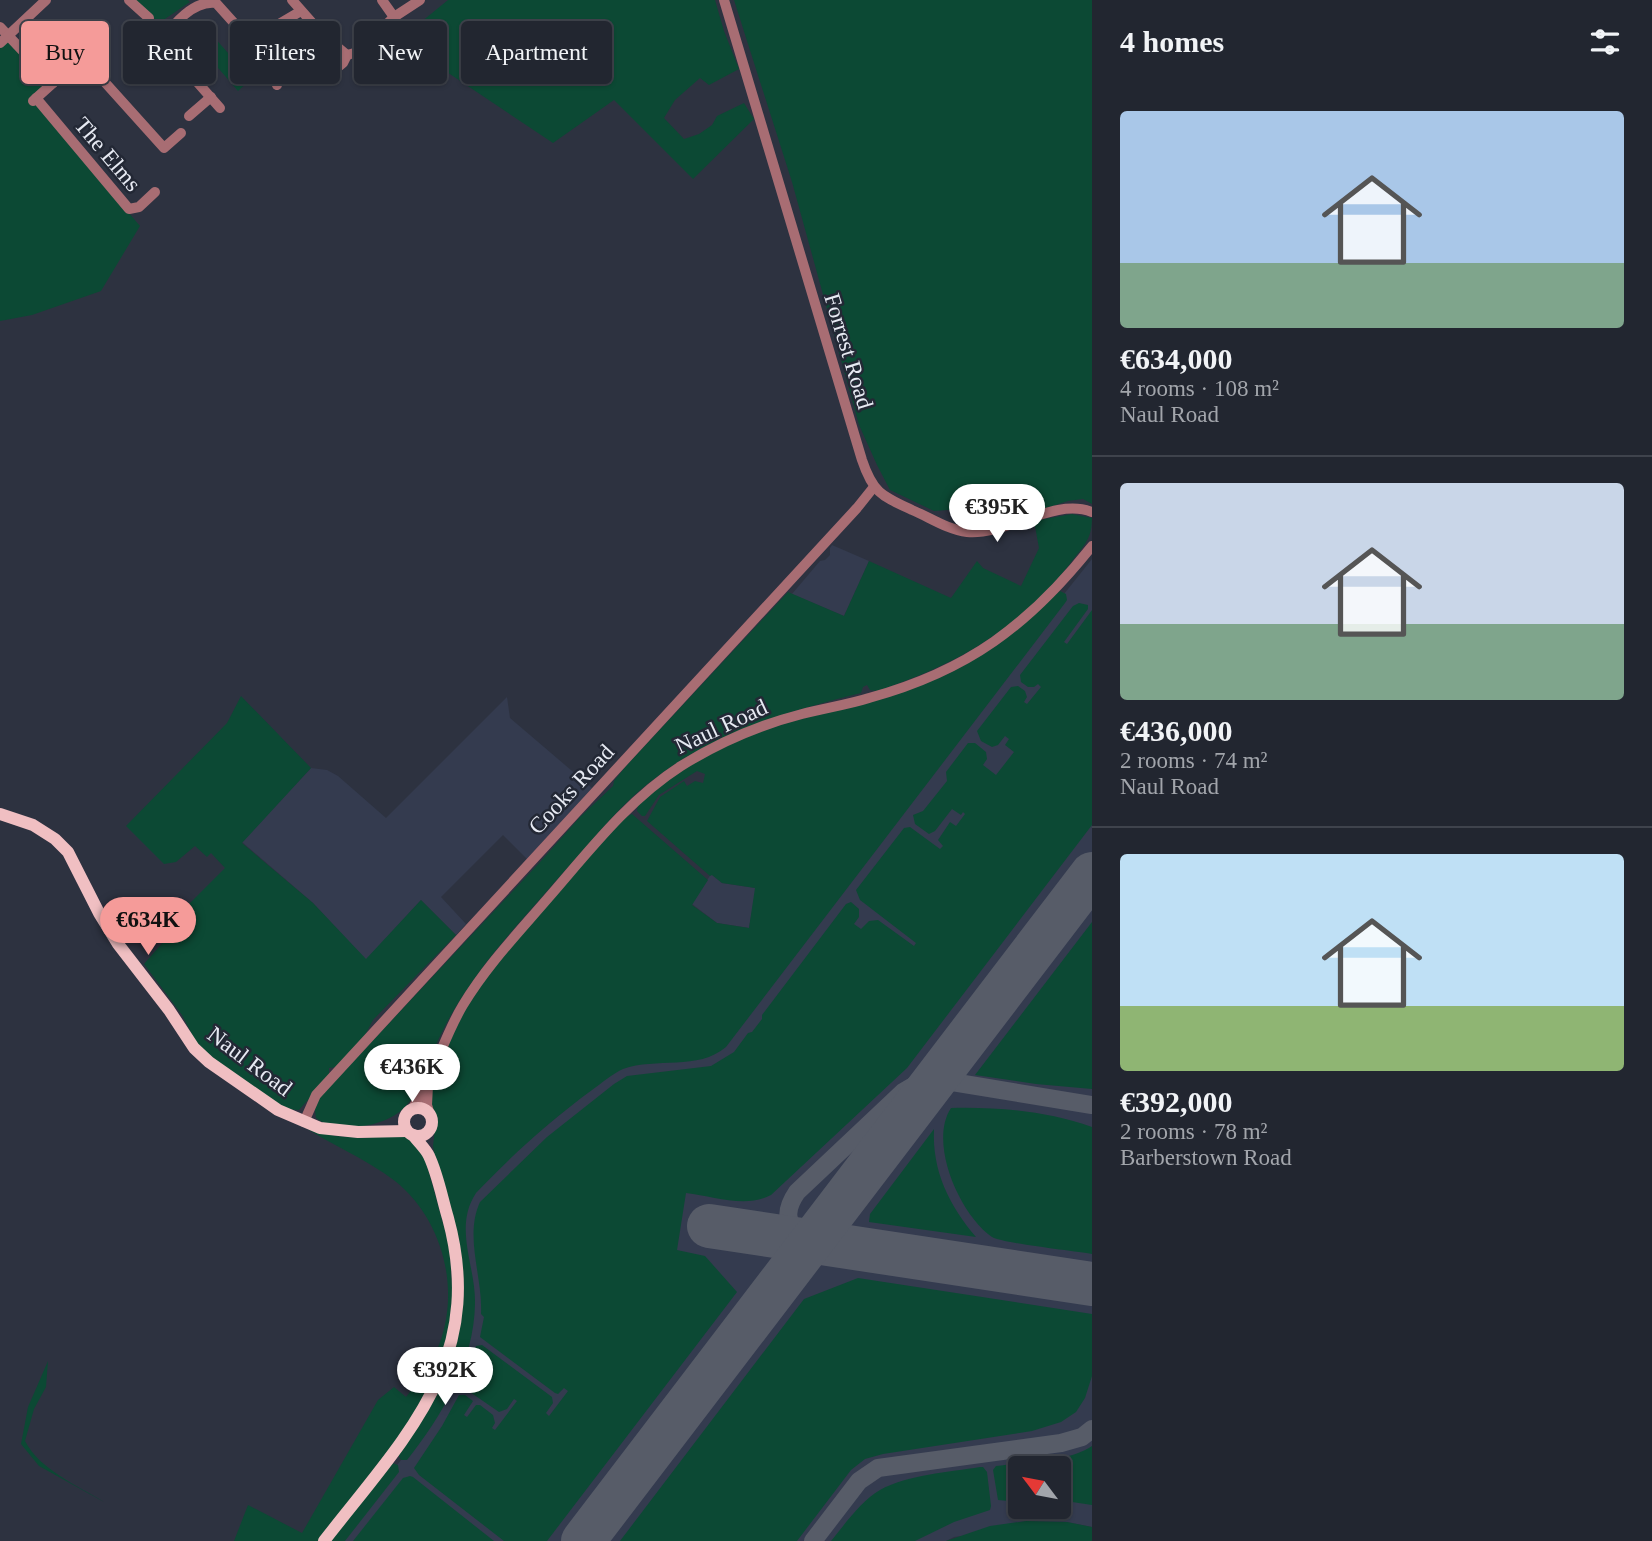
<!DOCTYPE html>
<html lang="en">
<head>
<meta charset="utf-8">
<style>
	:root { --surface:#222630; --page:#2e323c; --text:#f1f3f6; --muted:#a2a5ab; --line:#3f434c; --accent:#f59b99 }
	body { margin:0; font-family:Georgia,serif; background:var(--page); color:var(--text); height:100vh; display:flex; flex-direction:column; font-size:26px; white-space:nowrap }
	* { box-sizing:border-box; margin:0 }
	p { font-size:23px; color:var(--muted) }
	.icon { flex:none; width:38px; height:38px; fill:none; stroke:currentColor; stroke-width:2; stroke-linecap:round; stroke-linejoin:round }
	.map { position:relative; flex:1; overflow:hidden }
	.side { display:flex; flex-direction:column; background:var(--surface); width:560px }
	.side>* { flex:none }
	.guide { position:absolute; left:21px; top:21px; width:665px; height:63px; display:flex; gap:14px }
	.needle { width:46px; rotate:302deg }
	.buttons { position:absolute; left:1008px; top:1456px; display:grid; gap:14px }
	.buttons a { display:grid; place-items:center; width:63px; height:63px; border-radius:7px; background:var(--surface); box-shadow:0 2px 5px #0004,0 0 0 2px var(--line); font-size:35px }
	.price { position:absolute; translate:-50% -60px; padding:0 16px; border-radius:24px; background:#fff; color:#222; font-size:23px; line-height:46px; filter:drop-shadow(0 2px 4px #0008) }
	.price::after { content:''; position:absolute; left:50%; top:42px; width:21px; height:16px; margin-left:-10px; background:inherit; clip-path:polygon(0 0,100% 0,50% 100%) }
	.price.selected { background:var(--accent); color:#111 }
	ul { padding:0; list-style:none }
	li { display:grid; align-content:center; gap:14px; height:371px; padding:0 28px }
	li+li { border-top:2px solid var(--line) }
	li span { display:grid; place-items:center; height:217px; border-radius:7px; color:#555 }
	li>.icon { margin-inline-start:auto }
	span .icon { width:126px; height:126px; fill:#fffc; stroke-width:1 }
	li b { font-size:30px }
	h2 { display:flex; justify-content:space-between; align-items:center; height:84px; padding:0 28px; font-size:30px }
	.tag { padding:0 24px; border-radius:7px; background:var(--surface); box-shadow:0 2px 5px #0004,0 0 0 2px var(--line); font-size:24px; line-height:63px }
	.tag.selected { background:var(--accent); color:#111 }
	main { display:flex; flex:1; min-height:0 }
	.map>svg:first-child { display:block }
	.built { fill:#343b4f; fill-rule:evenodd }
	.green { fill:#0c4934 }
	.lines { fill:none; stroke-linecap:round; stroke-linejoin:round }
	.taxiway { stroke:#575c68; stroke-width:18 }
	.runway { stroke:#575c68; stroke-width:44 }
	.minor { stroke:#a86d73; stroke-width:10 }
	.major { stroke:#f0bfc2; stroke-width:12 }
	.labels { text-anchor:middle; stroke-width:5; stroke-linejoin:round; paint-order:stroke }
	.street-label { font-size:23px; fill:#e7eaf3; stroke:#232835 }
</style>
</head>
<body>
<main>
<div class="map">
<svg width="1092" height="1541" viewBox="0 0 1092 1541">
	<rect width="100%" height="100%" fill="#2d3240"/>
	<g class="built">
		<polygon points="832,545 869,561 844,616 792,594 820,561 825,560 830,555 830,548"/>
		<path d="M1092 559V1527L1067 1522 954 1537 946 1541H338L408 1451 444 1396 459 1198 651 1039 1040 624ZM1020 1468H1059V1507H1020Z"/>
		<polygon points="507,697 510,718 592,788 527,859 503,835 441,897 466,924 456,935 421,900 366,960 313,903 242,842 311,768 327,770 338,776 386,818"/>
		<polygon points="711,874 722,883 756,888 749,928 717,923 692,904"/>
	</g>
	<g class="green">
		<polygon points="135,0 188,0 190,2 159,23"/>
		<polygon points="448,0 715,0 724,31 739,69 709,85 700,78 675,100 664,118 684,139 699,134 712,125 717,116 744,103 754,119 693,179 614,100 553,143 399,40"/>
		<polygon points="734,0 1092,0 1092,504 1083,499 1068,501 996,524 970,528 976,508 934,511 890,490 877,465 859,425 792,182"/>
		<polygon points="213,36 251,79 238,91 200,47"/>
		<polygon points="5,42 9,42 45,81 42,87 30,97 140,226 101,291 32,315 0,321 0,46"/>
		<path d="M1072 514 1092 518C1092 541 1082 547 1069 565 1016 631 956 665 877 691L870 690 867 685 863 687 861 693C770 716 688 740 620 809 597 833 576 859 553 884 523 919 491 952 466 991 454 1008 444 1027 435 1047 425 1069 422 1089 405 1107 386 1127 338 1135 316 1118L314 1104 318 1099 541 861 580 817 613 786 614 781 626 766 788 592 844 616 869 561 951 598 977 561 983 568 1021 586 1039 548 1034 521Z"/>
		<path d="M1060 591 1066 594 1067 600 1065 603 726 1047C698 1071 656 1057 623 1069 612 1074 602 1083 592 1090 551 1120 511 1156 476 1193 453 1228 476 1266 475 1304 474 1362 442 1416 407 1460H401L398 1455 421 1422 462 1303 433 1146 436 1121 430 1100 431 1086 459 1016 497 961 624 818 632 814 708 880 692 905 717 923 749 928 755 888 722 883 712 875 710 876 647 821 660 797 684 781 687 786 695 781 703 783 705 774 697 771 659 795 645 816H642L637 811 638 805 668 779 709 753 755 733 950 673 999 644Z"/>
		<path d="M1079 603 1088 605V609L1064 642 1067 644 1092 610V825L907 1068 771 1195C745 1209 714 1196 686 1193L677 1250 705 1256 737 1292 547 1541H504L419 1475 414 1468 442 1426 459 1395H465L473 1401 464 1415 467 1417 476 1405H480L493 1415 495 1423 492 1428 495 1430 517 1401 514 1399 507 1409 499 1412 467 1390 463 1383 476 1346 482 1345 552 1397 553 1403 546 1413 549 1416 568 1391 564 1388 558 1394 555 1393 480 1337 484 1317 481 1314C483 1277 464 1237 480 1202L547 1137 614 1084 627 1076 711 1066 734 1052 748 1033 752 1032 762 1019V1015L846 904 851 902 859 909V917L854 924 861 929 869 921 878 920 914 946 916 943 860 900 856 890 904 828 910 827 940 849 943 846 938 840 950 822 956 826 965 814 963 812 961 815 952 809 935 831 929 834 915 824 913 815 923 811 947 781 946 772 968 743H975L986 752 987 759 983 765 996 775 1014 752 1005 745 1009 739 1005 736 998 745 992 747 981 741 977 731 1011 687 1018 686 1025 691 1027 697 1024 702 1027 704 1041 687 1038 684 1034 687H1028L1021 682 1020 675 1073 606Z"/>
		<polygon points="241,696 311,768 242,843 313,903 366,959 421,900 456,935 373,1020 364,1037 337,1067 329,1068 329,1076 299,1110 285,1109 218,1062 197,1044 182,1015 144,964 164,941 143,907 161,911 172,921 225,868 211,853 207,857 195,846 176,862 164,864 126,826 227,723"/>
		<polygon points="1092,922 1092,1089 1036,1084 975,1075"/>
		<path d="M951 1108C1000 1107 1046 1111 1092 1127V1254C1075 1251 1001 1243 992 1237 960 1215 928 1143 951 1108Z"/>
		<path d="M298 1123 335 1136 364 1138 388 1133 409 1137 425 1158 450 1248 453 1305 444 1350 431 1385 405 1429 318 1541H234L248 1505 302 1533 378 1400 394 1387 406 1397C417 1383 428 1369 436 1352 462 1295 445 1221 395 1181 365 1158 329 1144 298 1123Z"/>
		<path d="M934 1129C932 1171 949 1205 976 1237L869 1222 870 1214Z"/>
		<polygon points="858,1278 1092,1314 1092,1376 1085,1398 1076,1412 1061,1422 1032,1431 883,1454 865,1459 851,1470 797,1541 620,1541 804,1299"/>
		<path d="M48 1361 46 1387 34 1409 25 1441C40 1470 77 1485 104 1502L39 1466 21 1444 28 1407Z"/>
		<path d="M1092 1446V1505L1059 1500V1468H1020V1502L998 1500 993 1470 996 1466C1025 1462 1069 1462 1092 1446Z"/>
		<polygon points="392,1463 398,1465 399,1472 345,1541 328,1541"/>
		<path d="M980 1467H983L987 1472 991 1506 990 1510 954 1522 915 1541H831C845 1524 861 1501 880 1490 906 1475 950 1472 980 1467Z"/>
		<polygon points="410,1476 413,1477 494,1541 353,1541 403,1478"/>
		<polygon points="1026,1521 1067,1522 1092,1527 1092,1541 946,1541 990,1526"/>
	</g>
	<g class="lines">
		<g class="taxiway">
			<polyline points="1060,916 1092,880"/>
			<path d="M807 1241C787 1225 782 1214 797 1192L903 1092 920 1082 946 1081 1092 1105"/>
			<polyline points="1070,1280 1092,1280"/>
			<polyline points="813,1541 859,1481 878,1468 1061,1443 1082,1437 1092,1429"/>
		</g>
		<g class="runway">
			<polyline points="709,1226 1092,1284"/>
			<polyline points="583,1541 1092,874"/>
		</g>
		<g class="minor">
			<polyline points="129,0 149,18"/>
			<polyline points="292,0 322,34 347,55 358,52 394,17 420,0"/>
			<polyline points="382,0 394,17"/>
			<path d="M724 0 862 460C873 493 882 496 912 510 929 517 948 530 967 532 1006 536 1054 497 1092 512"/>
			<polyline points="0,27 53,83 33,101"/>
			<polyline points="0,43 46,0"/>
			<polyline points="253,44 267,31 301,11"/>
			<polyline points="83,58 164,148 181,133"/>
			<polyline points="325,78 343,63 347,55"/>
			<polyline points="53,83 103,40"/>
			<polyline points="36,98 129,209 139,207 155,192"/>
			<path d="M220 108 161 41C174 24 193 0 216 3L269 62 277 85"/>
			<polyline points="189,116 211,97"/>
			<polyline points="428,1086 427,1105 431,1118"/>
			<path d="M412 1109C434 1077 443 1038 463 1005 487 965 519 932 549 897 589 851 628 800 681 766 718 743 759 725 802 714 824 708 847 705 869 698 968 671 1029 625 1092 546"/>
			<polyline points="304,1122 316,1095 857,508 873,488"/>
		</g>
		<g class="major">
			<polyline points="0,814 33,825 55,839 68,852 99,913 118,944 169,1010 194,1048 209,1062 278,1110 320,1128 358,1132 407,1131"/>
			<circle cx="418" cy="1122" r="14"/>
			<path d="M324 1541C404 1438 487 1361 448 1218 442 1198 438 1175 429 1156 426 1149 418 1142 413 1135"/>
		</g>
	</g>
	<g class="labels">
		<g class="street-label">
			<text transform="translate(108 154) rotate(50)" y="8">The Elms</text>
			<text transform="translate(849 351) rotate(73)" y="8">Forrest Road</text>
			<text transform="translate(721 726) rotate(-25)" y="8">Naul Road</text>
			<text transform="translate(571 789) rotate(-47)" y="8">Cooks Road</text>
			<text transform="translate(250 1061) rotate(37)" y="8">Naul Road</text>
		</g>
	</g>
</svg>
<div class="buttons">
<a><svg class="needle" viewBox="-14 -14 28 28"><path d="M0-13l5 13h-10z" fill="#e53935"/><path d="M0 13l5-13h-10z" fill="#a2a5ab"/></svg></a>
</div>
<b class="price" style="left:997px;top:544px">€395K</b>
<b class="price selected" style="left:148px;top:957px">€634K</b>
<b class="price" style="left:412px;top:1104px">€436K</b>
<b class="price" style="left:445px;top:1407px">€392K</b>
<div class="guide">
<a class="tag selected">Buy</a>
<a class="tag">Rent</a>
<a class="tag">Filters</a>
<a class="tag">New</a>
<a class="tag">Apartment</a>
</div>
</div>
<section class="side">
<h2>4 homes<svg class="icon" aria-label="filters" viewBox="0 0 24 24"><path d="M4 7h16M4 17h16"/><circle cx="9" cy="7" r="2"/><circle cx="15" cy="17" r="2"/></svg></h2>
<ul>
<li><span style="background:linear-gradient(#a9c7e8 70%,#7fa58c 0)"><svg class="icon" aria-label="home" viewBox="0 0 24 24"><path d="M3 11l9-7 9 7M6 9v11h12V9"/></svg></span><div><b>€634,000</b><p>4 rooms · 108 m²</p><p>Naul Road</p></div></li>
<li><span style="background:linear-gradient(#c9d6e8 65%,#7fa58c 0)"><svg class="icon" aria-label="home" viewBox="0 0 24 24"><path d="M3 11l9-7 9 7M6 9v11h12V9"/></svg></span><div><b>€436,000</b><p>2 rooms · 74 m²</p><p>Naul Road</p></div></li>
<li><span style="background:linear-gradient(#bfe0f5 70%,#8fb573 0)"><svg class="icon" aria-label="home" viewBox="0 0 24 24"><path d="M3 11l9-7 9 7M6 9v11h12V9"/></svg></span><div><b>€392,000</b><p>2 rooms · 78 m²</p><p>Barberstown Road</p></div></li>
</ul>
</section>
</main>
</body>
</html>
